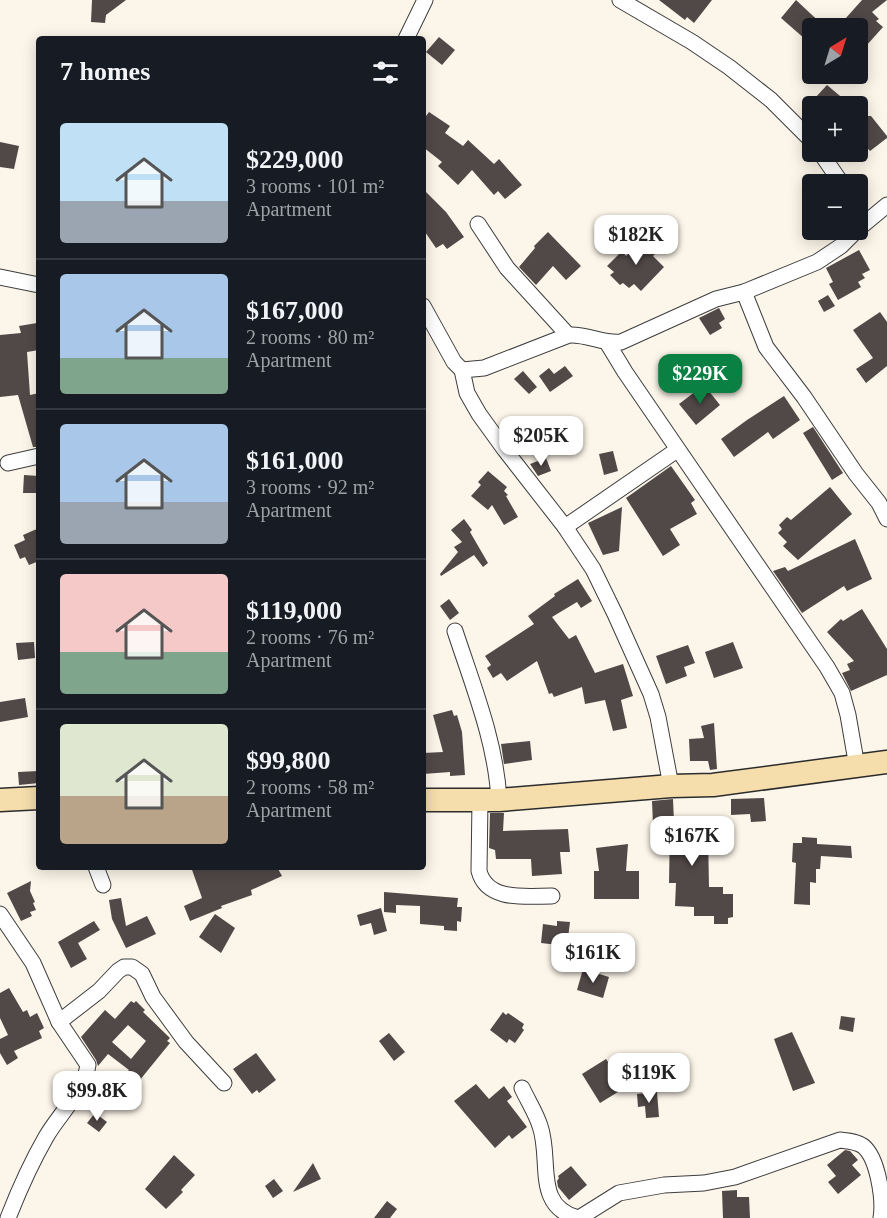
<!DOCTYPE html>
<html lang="en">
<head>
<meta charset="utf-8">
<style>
	:root { --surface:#171b24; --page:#20242c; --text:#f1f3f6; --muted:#9ea1a6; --line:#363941; --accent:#0b8043 }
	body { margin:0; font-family:Georgia,serif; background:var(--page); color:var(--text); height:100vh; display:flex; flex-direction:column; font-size:22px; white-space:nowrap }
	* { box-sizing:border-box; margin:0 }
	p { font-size:20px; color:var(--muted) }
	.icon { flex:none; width:33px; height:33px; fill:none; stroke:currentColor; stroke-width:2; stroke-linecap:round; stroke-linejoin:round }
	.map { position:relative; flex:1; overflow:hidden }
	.side { position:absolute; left:36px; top:36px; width:390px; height:834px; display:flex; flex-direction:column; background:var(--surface); border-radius:6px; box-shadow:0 3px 15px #0003 }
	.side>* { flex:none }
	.needle { width:39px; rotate:38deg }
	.fabs { position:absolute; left:802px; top:18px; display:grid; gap:12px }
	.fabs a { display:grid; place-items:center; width:66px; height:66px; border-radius:6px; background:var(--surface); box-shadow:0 3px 15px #0003; font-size:30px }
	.price { position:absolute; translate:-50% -51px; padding:0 14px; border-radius:12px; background:#fff; color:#222; font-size:20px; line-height:39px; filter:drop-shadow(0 2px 3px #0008) }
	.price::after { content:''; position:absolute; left:50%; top:36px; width:18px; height:14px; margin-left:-9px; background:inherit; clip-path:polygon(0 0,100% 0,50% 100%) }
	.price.active { background:var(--accent); color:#fff }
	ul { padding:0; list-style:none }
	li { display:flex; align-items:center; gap:18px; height:150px; padding:0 24px }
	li+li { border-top:2px solid var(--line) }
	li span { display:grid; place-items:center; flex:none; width:168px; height:120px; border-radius:6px; color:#555 }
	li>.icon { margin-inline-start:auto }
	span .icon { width:72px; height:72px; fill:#fffc; stroke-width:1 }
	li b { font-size:26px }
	h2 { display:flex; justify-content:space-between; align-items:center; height:72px; padding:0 24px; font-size:26px }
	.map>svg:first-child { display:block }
	.building { fill:#514948; fill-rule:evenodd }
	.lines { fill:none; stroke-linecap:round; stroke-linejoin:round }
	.street-casing { stroke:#3d3d3d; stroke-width:17 }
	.secondary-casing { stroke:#2c2c2c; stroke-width:25 }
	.street { stroke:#fff; stroke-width:15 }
	.secondary { stroke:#f5deac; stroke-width:22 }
</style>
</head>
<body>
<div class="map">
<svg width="887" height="1218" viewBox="0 0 887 1218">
	<rect width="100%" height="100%" fill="#fcf5e9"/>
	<g class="building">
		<polygon points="92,0 126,0 106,15 105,23 91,22"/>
		<polygon points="659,0 712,0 694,23 687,17 685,20"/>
		<polygon points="796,0 826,28 813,28 813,46 781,18"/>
		<polygon points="862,0 887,0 872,12 879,19 876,21 883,27 858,55 858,28 837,28"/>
		<polygon points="439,37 455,50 442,65 426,52"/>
		<polygon points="827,85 852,106 823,106 815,98"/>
		<polygon points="429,112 450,126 445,133 463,146 468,140 494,164 499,159 522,185 505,199 498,191 494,195 472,170 458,185 438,166 442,162 423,147 423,120"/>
		<polygon points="866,116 871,116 887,136 887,138 870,151 859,139 862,135 858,131 858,124"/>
		<polygon points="0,142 19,146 14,169 0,167"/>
		<polygon points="423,189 446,212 464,237 447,249 443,244 436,248 423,229"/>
		<polygon points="548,232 581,266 566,280 553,266 536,285 519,267 535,248 534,246"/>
		<polygon points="643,239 657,252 653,256 664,267 641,291 634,284 629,288 623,283 620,285 610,275 614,272 607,266 622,251 626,256"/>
		<polygon points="859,250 870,270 862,274 865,278 858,282 861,287 838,300 829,284 833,282 826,268"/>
		<polygon points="828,295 835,306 824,312 818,301"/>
		<polygon points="719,308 725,319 719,323 722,328 710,335 699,318"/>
		<polygon points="880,312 887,322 887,366 866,383 856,369 873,358 853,330"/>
		<polygon points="37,323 39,350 27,352 30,395 39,393 39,447 33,447 18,395 0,397 0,335 21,333 19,326"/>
		<polygon points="565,366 573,376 550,392 539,376 549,368 554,374"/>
		<polygon points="523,371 537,387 529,394 514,379"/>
		<polygon points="704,385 720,405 696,425 679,404"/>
		<polygon points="784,396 800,420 773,439 768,432 734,457 721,439 747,420"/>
		<polygon points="813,427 843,473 832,480 803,433"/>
		<polygon points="613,451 618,471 604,475 599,454"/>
		<polygon points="546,458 551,471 538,476 530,464"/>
		<polygon points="671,466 695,500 691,503 697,514 670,529 680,545 663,556 626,498"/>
		<polygon points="488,471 507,487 504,491 508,495 506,496 518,517 504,525 492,505 488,510 471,496 481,485 478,482"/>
		<polygon points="24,475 39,476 39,493 23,493"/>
		<polygon points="830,487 852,514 798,560 783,546 787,542 778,533 782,529 779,525 787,517 791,520"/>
		<polygon points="622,507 619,551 603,555 588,523"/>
		<polygon points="464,519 472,530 470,532 488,563 483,567 474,555 441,576 440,574 458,552 454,547 462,542 451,530"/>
		<polygon points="39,528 39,561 29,565 25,557 20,559 14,545 25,540 23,535"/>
		<polygon points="855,539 872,579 847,591 844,586 802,613 773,571 785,567 788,571"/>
		<polygon points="578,579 592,601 581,608 577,602 552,617 569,639 576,635 595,673 623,664 633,696 621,700 627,728 613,731 605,700 585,704 582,687 554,697 552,693 549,694 537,661 507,681 501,673 493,678 487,668 491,665 485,656 534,624 528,616 555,596 554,594"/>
		<polygon points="449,599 459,613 450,620 440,606"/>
		<polygon points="862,609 887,649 887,675 851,691 842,673 850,670 847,664 854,661 827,632 841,619 843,621"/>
		<polygon points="34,642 35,658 18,660 16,643"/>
		<polygon points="733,642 743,668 714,678 705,652"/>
		<polygon points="688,645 695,663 684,667 687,676 666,684 656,656"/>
		<polygon points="25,698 28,717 0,722 0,702"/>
		<polygon points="452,710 454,716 457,715 462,732 465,775 450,776 450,772 423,774 423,753 443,752 433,715"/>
		<polygon points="714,723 717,769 710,770 708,761 690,761 689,739 704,738 701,726"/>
		<polygon points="530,741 532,760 504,764 501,744"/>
		<polygon points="39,771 39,783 19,785 18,772"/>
		<polygon points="764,798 766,821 751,822 750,814 731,815 731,799"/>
		<polygon points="673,799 674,822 695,822 695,831 702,831 702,835 708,835 709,887 723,887 723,894 733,894 733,917 728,918 728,924 714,924 714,916 694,916 694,907 675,906 676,883 669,883 670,825 653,825 652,801"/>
		<polygon points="490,813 504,813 503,831 568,829 570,852 560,852 562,874 532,876 531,859 496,859 495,850 489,848"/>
		<polygon points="802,837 817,838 817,844 851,846 852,858 821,856 820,869 816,869 816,883 810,882 810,905 794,904 796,863 792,862 793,843 802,843"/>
		<polygon points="628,844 626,871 639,871 639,899 594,899 594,871 599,871 596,848"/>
		<polygon points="191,867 277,867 282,876 251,890 252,895 221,906 222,908 190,921 184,906 202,898"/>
		<polygon points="31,881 30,891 35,902 33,903 36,910 30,912 32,916 21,921 7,893"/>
		<polygon points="384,892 458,898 457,907 462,907 461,922 457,921 457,931 444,930 444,926 420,924 420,906 396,905 396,913 384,912"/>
		<polygon points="121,898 126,926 147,916 156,934 126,948 112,919 109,900"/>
		<polygon points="381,908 387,931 374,935 371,923 360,926 357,915"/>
		<polygon points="215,914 235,928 221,953 199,937"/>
		<polygon points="94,921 100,930 78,943 87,959 71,968 58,942"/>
		<polygon points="557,921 570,922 567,946 541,943 543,924 557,926"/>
		<polygon points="583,969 609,977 603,998 577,990"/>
		<polygon points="9,988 23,1012 27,1010 30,1017 37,1013 44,1028 39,1031 42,1038 14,1051 18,1058 7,1065 0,1053 0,1039 8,1035 0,1018 0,993"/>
		<path d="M131 1001 134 1003 136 1001 145 1010 143 1012 170 1038 167 1041 170 1043 135 1086 124 1076 129 1070 108 1054 98 1066 96 1060 81 1037 105 1010 115 1019ZM128 1025 146 1041 131 1059 112 1042Z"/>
		<polygon points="503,1012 506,1015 508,1013 524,1024 522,1028 524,1030 515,1043 509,1039 507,1043 490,1030"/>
		<polygon points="841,1016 855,1018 853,1032 839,1029"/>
		<polygon points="792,1032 815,1083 793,1091 774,1039"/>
		<polygon points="389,1033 405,1052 394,1061 379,1041"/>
		<polygon points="256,1053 276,1080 259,1093 257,1090 252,1094 233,1069"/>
		<polygon points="606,1059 616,1074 610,1078 618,1092 600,1103 582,1074"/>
		<polygon points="661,1070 679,1070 680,1087 662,1088"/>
		<polygon points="476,1084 489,1099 504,1086 512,1097 507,1101 527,1127 512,1139 509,1135 495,1148 454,1101"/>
		<polygon points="657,1092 659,1117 646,1118 645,1106 638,1107 637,1094"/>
		<polygon points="95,1113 107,1122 99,1132 87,1123"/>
		<polygon points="845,1150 850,1151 858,1160 852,1165 861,1175 838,1194 828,1182 836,1176 827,1165"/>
		<polygon points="174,1155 195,1175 181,1190 183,1192 166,1209 145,1189"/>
		<polygon points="313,1163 321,1179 293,1192"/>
		<polygon points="571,1166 587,1185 569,1200 558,1187 557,1181 559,1178 558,1176"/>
		<polygon points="274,1179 283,1191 273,1198 265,1186"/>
		<polygon points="737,1190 737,1197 749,1197 750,1218 723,1218 722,1191"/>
		<polygon points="387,1201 397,1209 390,1218 374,1218"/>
	</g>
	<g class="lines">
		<defs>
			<g id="street">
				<polyline points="620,0 692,42 729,67 771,100 813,142"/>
				<polyline points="406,39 425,0"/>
				<polyline points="820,152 842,184"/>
				<polyline points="478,224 507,268 568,335"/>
				<polyline points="858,229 887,205"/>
				<polyline points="0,277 39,285"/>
				<polyline points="744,292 766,347 804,397 856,474 879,503 887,519"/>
				<path d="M423 306 454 362 462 370 484 368 569 335C588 334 603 344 621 342L716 299 744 292 817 262 841 246 857 230"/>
				<polyline points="608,344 625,372 827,667 842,693 848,715 857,767"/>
				<polyline points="462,370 467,393 479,414 505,450 565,527 593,569 615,614 651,694 658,717 671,786"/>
				<polyline points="8,463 39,456"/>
				<polyline points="565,527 677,450"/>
				<path d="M455 631C473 686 496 742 499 800"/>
				<path d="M480 800 479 871C487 902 527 896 552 896"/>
				<polyline points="96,867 103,885"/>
				<path d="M0 914 33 963 59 1022 88 1065C84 1092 59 1114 46 1137 31 1163 19 1190 8 1218"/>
				<polyline points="59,1022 99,991 118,971 124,967 132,967 142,974 153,997 186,1042 224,1083"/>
				<path d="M522 1088C528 1101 536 1113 540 1126 552 1160 533 1206 578 1218"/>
				<path d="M579 1218 619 1193 664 1185 704 1183 735 1177 840 1140C848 1141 856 1141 863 1146 878 1158 884 1200 881 1218"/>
			</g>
			<g id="secondary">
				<polyline points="0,800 39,798"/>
				<polyline points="423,800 499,800 671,786 713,785 887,762"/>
			</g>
		</defs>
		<use href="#street" class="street-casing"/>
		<use href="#secondary" class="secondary-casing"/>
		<use href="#street" class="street"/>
		<use href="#secondary" class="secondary"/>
	</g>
</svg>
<div class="fabs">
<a><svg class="needle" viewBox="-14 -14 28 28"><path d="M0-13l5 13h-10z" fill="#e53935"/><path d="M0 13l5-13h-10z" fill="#9ea1a6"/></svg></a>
<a>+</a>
<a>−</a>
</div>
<b class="price" style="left:636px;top:266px">$182K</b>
<b class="price active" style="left:700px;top:405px">$229K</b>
<b class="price" style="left:541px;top:467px">$205K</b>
<b class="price" style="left:692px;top:867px">$167K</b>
<b class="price" style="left:593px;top:984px">$161K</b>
<b class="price" style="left:649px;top:1104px">$119K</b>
<b class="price" style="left:97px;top:1122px">$99.8K</b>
<section class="side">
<h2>7 homes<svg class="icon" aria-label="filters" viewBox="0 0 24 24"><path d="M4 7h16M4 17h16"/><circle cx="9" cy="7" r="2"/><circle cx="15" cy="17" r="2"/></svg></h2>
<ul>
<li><span style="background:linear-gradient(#bfe0f5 65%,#9aa5b1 0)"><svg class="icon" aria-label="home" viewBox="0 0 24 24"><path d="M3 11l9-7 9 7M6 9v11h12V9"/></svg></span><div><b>$229,000</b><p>3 rooms · 101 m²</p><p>Apartment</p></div></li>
<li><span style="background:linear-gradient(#a9c7e8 70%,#7fa58c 0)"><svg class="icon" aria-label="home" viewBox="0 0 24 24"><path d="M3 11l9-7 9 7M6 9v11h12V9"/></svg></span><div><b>$167,000</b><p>2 rooms · 80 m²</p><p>Apartment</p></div></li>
<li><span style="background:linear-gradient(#a9c7e8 65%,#9aa5b1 0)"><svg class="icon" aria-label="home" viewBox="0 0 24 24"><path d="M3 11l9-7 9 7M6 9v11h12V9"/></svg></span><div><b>$161,000</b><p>3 rooms · 92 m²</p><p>Apartment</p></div></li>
<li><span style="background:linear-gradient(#f6c9c9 65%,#7fa58c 0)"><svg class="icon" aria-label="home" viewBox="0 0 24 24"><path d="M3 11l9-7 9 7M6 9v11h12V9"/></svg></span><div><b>$119,000</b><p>2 rooms · 76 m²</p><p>Apartment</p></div></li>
<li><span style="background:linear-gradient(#dfe7d0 60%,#b9a48a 0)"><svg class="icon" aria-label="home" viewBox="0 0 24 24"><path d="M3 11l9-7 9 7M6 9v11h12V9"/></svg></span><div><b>$99,800</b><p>2 rooms · 58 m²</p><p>Apartment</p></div></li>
</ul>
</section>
</div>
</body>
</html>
